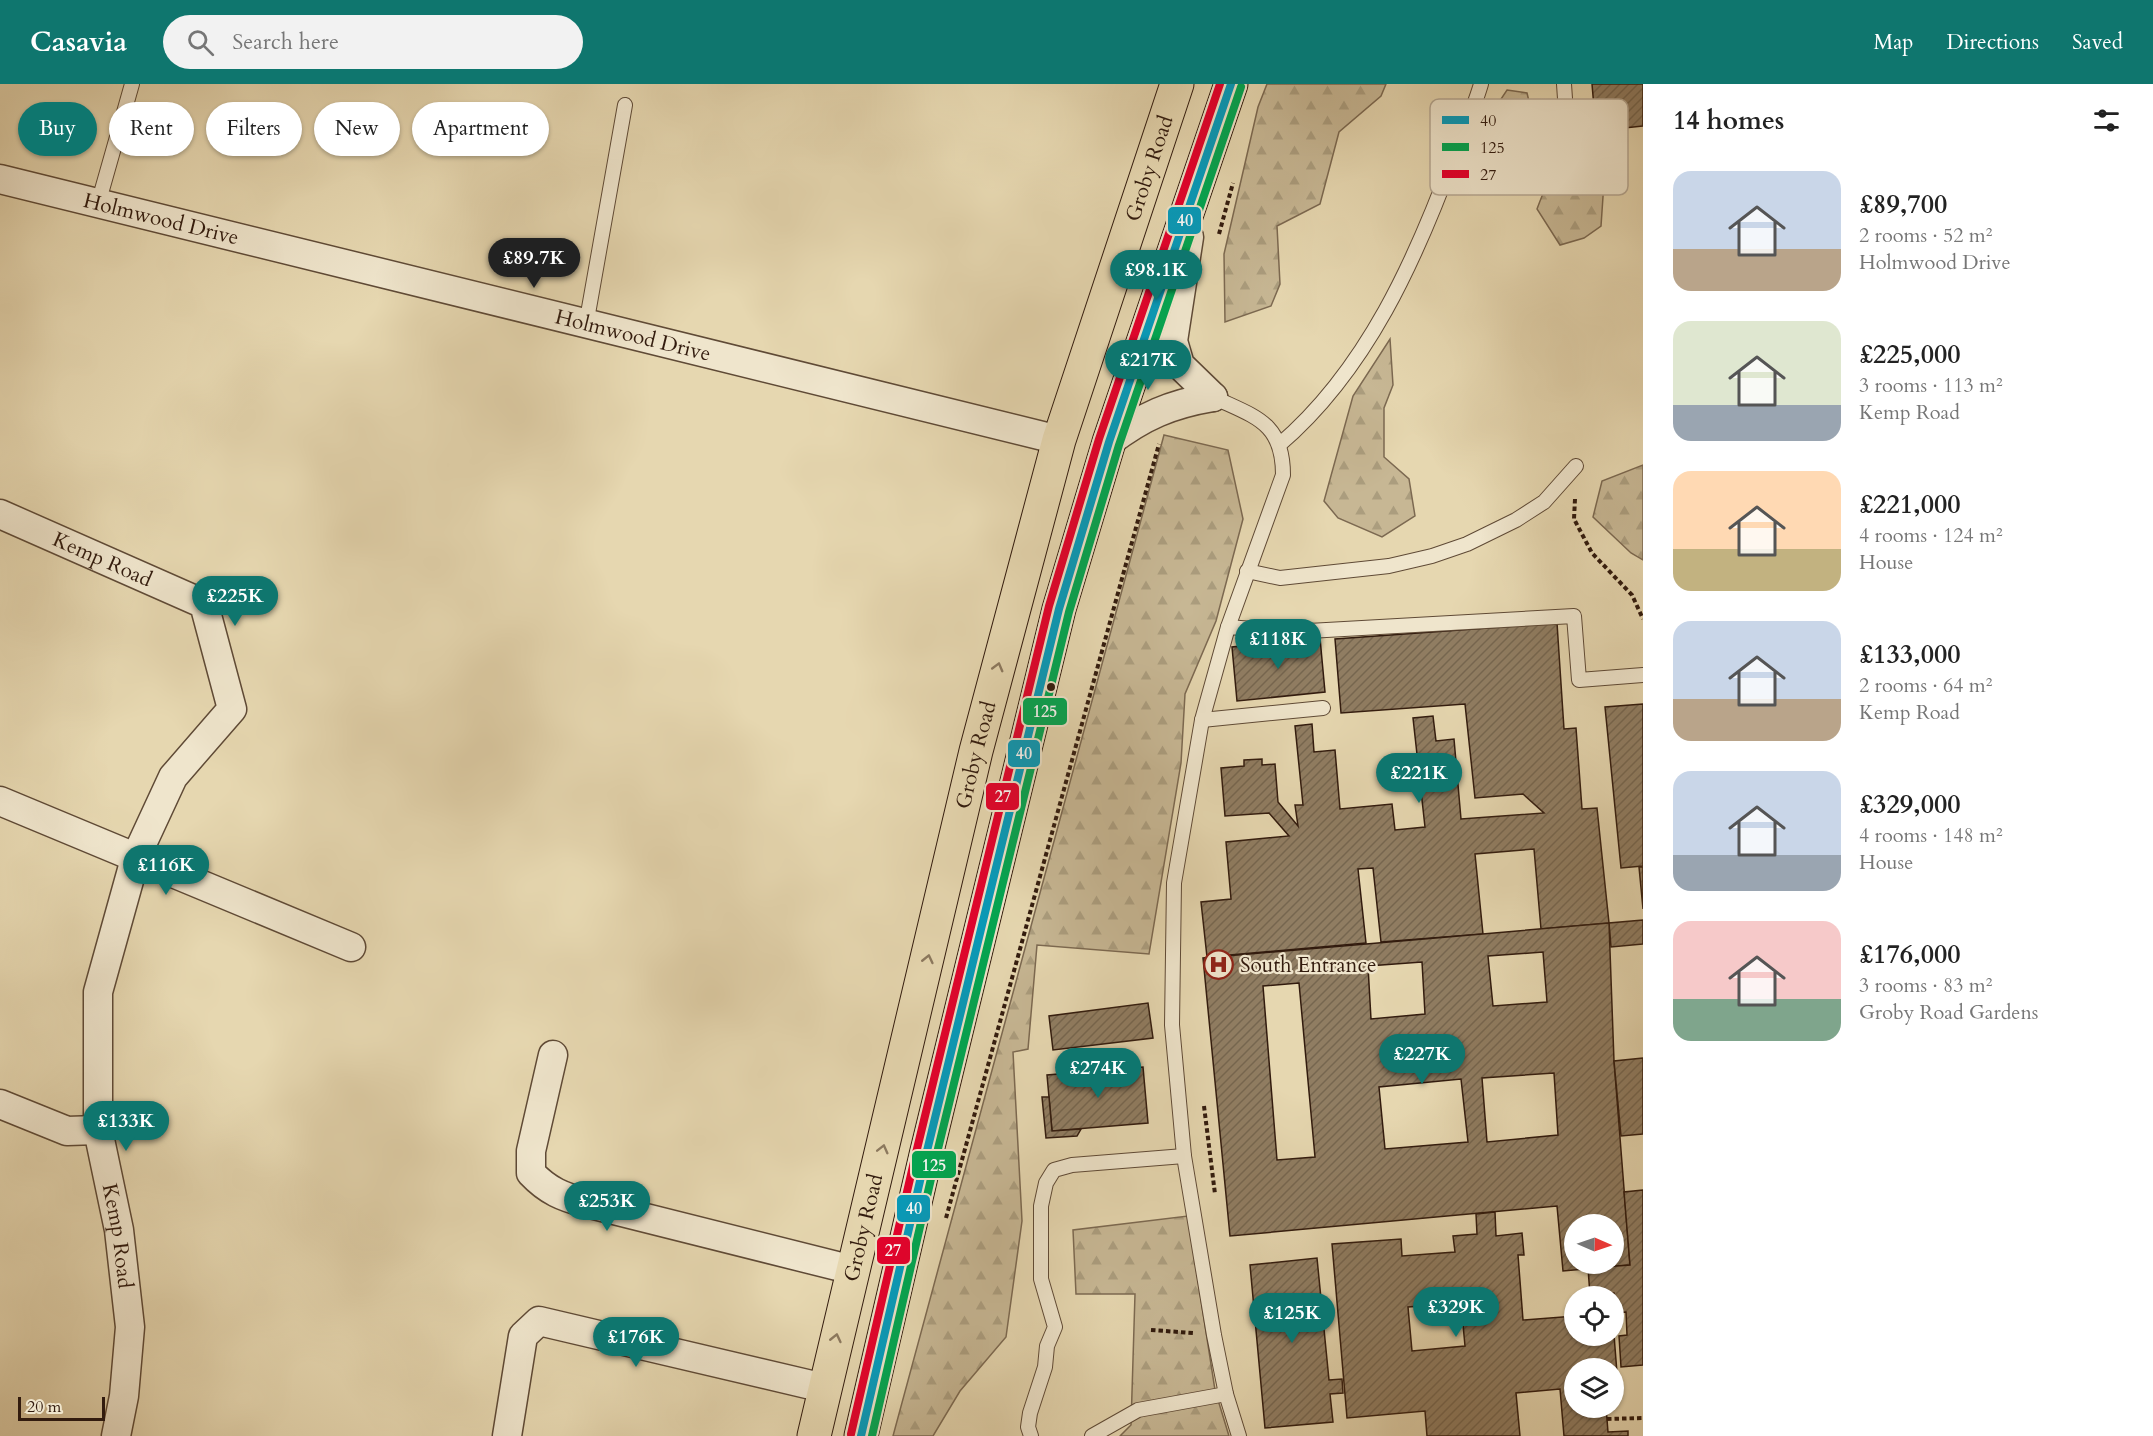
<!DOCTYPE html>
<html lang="en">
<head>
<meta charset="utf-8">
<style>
	:root { --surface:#fff; --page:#f2f2f2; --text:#222; --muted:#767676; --accent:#0f766e }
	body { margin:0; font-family:Cardo,serif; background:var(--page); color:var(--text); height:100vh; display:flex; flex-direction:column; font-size:22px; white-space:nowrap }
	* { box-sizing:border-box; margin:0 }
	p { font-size:20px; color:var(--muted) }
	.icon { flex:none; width:33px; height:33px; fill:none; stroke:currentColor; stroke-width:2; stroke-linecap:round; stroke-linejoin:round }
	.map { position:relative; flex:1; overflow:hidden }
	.panel { display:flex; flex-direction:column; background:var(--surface); width:510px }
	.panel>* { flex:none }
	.hud { position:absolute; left:18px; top:18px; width:570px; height:54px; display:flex; gap:12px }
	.needle { width:39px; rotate:92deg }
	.buttons { position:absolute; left:1564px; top:1130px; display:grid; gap:12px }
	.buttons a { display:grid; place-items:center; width:60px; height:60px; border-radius:50%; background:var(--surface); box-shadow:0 2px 4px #0004; font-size:30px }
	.scale { position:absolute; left:18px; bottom:15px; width:87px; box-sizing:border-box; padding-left:6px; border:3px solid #321b0e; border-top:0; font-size:16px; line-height:21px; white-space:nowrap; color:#321b0e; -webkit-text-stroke:4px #efe5cc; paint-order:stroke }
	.price { position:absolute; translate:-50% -51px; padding:0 14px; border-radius:21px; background:var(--accent); color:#fff; font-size:20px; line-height:39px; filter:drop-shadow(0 2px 3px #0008) }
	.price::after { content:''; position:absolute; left:50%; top:36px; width:18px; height:14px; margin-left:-9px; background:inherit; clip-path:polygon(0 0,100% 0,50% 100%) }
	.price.selected { background:#222; color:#fff }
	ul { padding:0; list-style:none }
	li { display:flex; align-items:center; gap:18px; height:150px; padding:0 30px }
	li span { display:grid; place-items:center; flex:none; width:168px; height:120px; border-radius:18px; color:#555 }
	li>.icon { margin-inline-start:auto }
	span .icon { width:72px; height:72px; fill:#fffc; stroke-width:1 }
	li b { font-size:26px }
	h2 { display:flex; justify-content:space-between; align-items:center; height:72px; padding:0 30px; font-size:26px }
	.pill { padding:0 21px; border-radius:27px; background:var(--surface); box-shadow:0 2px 4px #0004; font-size:21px; line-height:54px }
	.pill.selected { background:var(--accent); color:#fff }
	header { display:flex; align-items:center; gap:36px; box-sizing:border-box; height:84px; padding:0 30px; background:var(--accent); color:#fff }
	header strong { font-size:28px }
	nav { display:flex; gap:33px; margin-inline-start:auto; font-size:21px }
	.search { width:420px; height:54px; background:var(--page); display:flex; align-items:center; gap:15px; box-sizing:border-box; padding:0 21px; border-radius:33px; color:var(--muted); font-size:22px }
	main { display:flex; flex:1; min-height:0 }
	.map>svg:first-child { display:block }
	.forest { fill:url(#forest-firs); stroke:#7c6951; stroke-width:1.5 }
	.building { fill:url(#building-hatch); stroke:#321b0e; stroke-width:1.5; fill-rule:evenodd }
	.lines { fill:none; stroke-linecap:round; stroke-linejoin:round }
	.service-casing { stroke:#5f4a36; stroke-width:16 }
	.minor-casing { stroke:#5f4a36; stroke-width:31 }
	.trunk-casing { stroke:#321b0e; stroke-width:35 }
	.path { stroke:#321b0e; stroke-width:4; stroke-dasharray:4.5 3; stroke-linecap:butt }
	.service { stroke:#efe5cc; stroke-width:14 }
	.minor { stroke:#efe5cc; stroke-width:28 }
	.trunk { stroke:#e6d7b0; stroke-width:33 }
	.bus-1-casing { stroke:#efe5cc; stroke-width:12 }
	.bus-2-casing { stroke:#efe5cc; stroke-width:12 }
	.bus-3-casing { stroke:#efe5cc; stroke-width:12 }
	.bus-1 { stroke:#059bbb; stroke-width:8 }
	.bus-2 { stroke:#00a651; stroke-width:8 }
	.bus-3 { stroke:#e4002b; stroke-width:8 }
	.oneway { stroke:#8c795f }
	.bus-dot { fill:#321b0e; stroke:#efe5cc; stroke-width:2 }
	.labels { text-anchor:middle; stroke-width:4.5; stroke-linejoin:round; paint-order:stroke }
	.street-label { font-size:21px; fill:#321b0e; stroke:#efe5cc }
	.poi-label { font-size:21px; fill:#321b0e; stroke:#efe5cc; text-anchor:start }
	.key { fill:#efe5cc; stroke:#b6a893; stroke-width:1.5 }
	.key-label { font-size:16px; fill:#321b0e }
	.line-badge { stroke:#efe5cc; stroke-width:2 }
	.badge-label { font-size:16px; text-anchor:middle; font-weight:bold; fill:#fff }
</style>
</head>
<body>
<header>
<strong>Casavia</strong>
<div class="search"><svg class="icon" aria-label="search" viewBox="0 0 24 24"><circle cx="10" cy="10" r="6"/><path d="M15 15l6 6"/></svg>Search here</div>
<nav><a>Map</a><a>Directions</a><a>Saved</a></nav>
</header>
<main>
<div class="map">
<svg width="1643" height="1352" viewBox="0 0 1643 1352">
	<defs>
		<pattern id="forest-firs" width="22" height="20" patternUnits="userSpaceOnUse" patternTransform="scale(1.5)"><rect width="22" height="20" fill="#c7b794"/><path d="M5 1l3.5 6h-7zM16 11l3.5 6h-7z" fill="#ab9d7e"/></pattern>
		<pattern id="building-hatch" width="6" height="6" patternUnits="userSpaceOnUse" patternTransform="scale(1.5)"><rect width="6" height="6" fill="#907d62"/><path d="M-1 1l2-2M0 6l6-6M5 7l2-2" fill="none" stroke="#76664f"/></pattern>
	</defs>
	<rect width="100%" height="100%" fill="#e6d7b0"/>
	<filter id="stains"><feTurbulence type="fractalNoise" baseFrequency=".00333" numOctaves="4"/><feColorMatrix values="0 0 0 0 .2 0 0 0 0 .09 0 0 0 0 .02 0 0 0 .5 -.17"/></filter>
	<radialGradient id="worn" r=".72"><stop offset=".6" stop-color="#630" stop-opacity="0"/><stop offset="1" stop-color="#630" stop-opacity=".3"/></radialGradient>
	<g class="forest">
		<polygon points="1267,0 1386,0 1381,12 1339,48 1320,120 1277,142 1280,200 1271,222 1225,238 1224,170 1258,23"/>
		<polygon points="1507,6 1527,9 1531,26 1542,42 1540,61 1515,91 1488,95 1470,85 1491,30"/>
		<path d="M1592 77 1604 98 1601 142 1584 154 1560 161 1537 125C1552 85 1552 89 1592 77Z"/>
		<polygon points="1390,255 1393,301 1384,324 1384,373 1409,395 1415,432 1382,453 1338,434 1324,417 1353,312"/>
		<polygon points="1164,351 1228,366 1243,435 1216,537 1185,610 1181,679 1149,870 1037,861 1028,965 1013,968 1022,1137 1006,1253 960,1307 933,1352 893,1352"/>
		<polygon points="1643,381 1643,476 1631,469 1593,433 1602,397"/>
		<polygon points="1188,1132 1215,1306 1229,1352 1120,1352 1131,1341 1135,1210 1076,1210 1073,1146"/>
	</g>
	<g class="building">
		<polygon points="1592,0 1643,0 1643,42 1596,47"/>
		<polygon points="1557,539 1564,645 1576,644 1582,725 1597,724 1609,839 1541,845 1534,765 1475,770 1483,850 1381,858 1373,784 1358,785 1366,859 1207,873 1201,818 1231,815 1226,758 1289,752 1269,729 1225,732 1221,684 1244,682 1244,676 1262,675 1262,681 1275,680 1278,718 1298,742 1295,721 1303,721 1295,642 1312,640 1314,668 1335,666 1340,725 1392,720 1395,746 1425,743 1413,634 1433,632 1436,657 1454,655 1461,735 1544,729 1523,710 1475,714 1465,620 1341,629 1335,555"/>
		<polygon points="1320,554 1325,608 1237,617 1232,563"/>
		<polygon points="1643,620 1643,782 1621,784 1605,623"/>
		<polygon points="1639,783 1643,783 1643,825"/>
		<polygon points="1643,836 1643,860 1611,863 1609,839"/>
		<path d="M1609 839 1614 977 1630 1181 1563 1187 1557 1122 1230 1152 1203 874ZM1543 868 1547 918 1493 922 1488 872ZM1422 878 1425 930 1371 935 1368 882ZM1299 899 1315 1073 1277 1076 1263 902ZM1554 989 1558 1051 1487 1058 1482 994ZM1461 995 1468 1058 1385 1065 1379 1003ZM1575 1140H1614V1179H1575Z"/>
		<polygon points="1148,919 1153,954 1053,966 1049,932"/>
		<polygon points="1643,974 1643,1050 1621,1052 1614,977"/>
		<polygon points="1143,983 1148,1039 1052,1047 1047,991"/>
		<polygon points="1042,1013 1049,1013 1052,1047 1081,1045 1077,1052 1046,1054"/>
		<polygon points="1643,1106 1643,1281 1621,1283 1619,1252 1627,1251 1626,1228 1616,1229 1614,1209 1590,1211 1588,1184 1630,1181 1624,1108"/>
		<path d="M1495 1128 1496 1152 1522 1149 1524 1171H1518L1523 1236 1575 1232V1251H1614L1617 1289H1614V1284H1575V1323H1606L1608 1348 1628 1347V1352H1564L1560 1305 1516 1309 1520 1352H1427L1425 1327 1347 1334 1332 1160 1401 1155 1402 1172 1455 1168 1453 1152 1477 1150 1476 1130ZM1461 1219 1465 1262 1412 1267 1408 1223Z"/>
		<polygon points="1317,1174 1329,1296 1342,1295 1343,1309 1330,1310 1333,1338 1265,1344 1250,1181"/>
	</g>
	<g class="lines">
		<defs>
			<g id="service">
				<polyline points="1564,0 1568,59"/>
				<polyline points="98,120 132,0"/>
				<polyline points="586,241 625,21"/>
				<path d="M1213 313C1255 333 1283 338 1283 391L1228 543 1202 636 1174 799 1172 941 1184 1072 1214 1251 1226 1310 1239 1352"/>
				<path d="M1279 361C1367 286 1416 175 1455 69 1464 46 1474 24 1481 0"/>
				<polyline points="1247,487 1280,494 1389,482 1432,472 1467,460 1516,436 1544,418 1576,382"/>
				<polyline points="1228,543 1291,548 1574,532 1579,596 1643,591"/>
				<polyline points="1202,636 1323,624"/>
				<polyline points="1031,1352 1028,1343 1030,1329 1045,1283 1047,1262 1055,1243 1041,1195 1041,1122 1046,1099 1054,1086 1072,1081 1184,1072"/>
				<polyline points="1092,1352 1138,1326 1226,1310"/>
			</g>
			<g id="minor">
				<path id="s1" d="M0 95 1059 356"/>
				<polyline points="1189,153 1173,257 1180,281 1213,313"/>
				<path d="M1109 358C1143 332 1171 320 1213 313"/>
				<path id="s2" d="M0 430 204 520 232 625 173 693 135 775 98 908V1046L119 1146 130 1243 124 1312 116 1352"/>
				<polyline points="0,717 351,863"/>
				<path d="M553 971 531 1067V1089C548 1107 563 1113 586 1119L853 1186"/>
				<polyline points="0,1020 67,1047 98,1046"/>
				<polyline points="507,1352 523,1252 539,1237 824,1304"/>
			</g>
			<g id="trunk">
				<path id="s3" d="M814 1352 976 667 1059 356 1177 0"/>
				<polyline points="861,1352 926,1071 1059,525 1109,358 1231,0"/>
			</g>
		</defs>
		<use href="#service" class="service-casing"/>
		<use href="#minor" class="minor-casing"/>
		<use href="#trunk" class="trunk-casing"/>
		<g class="path">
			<polyline points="1219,150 1233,99"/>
			<polyline points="1575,415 1574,435 1592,469 1632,511 1643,535"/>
			<polyline points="1204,1022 1215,1110"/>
			<polyline points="946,1134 1159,360"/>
			<polyline points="1151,1246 1193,1249"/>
			<polyline points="1607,1335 1643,1334"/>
		</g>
		<use href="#service" class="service"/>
		<use href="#minor" class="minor"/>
		<use href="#trunk" class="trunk"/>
		<defs>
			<polyline id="bus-1" points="861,1352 926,1071 1059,525 1109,358 1231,0"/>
			<polyline id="bus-2" points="872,1352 936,1073 1069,528 1119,361 1241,3"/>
			<polyline id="bus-3" points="851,1350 916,1069 1049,522 1099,355 1220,0"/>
		</defs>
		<use href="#bus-1" class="bus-1-casing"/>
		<use href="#bus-2" class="bus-2-casing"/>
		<use href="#bus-3" class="bus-3-casing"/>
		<use href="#bus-1" class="bus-1"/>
		<use href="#bus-2" class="bus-2"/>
		<use href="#bus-3" class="bus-3"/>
	</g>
	<defs><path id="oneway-chevron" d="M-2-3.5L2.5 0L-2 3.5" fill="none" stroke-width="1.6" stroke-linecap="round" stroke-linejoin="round" transform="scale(1.5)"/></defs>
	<g class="oneway">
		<use href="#oneway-chevron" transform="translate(998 583) rotate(-75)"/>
		<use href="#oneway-chevron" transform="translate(928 875) rotate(-77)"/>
		<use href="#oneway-chevron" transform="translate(883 1065) rotate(-76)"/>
		<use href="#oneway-chevron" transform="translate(836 1254) rotate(-77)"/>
	</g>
	<defs>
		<symbol id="hospital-ring" viewBox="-11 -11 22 22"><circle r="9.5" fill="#efe5cc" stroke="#8f2418" stroke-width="1.5"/><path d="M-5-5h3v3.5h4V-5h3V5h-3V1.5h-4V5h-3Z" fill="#8f2418"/></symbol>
	</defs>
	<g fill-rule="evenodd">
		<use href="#hospital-ring" x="1202" y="864" width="33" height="33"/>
	</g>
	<circle class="bus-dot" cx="1051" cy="603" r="5"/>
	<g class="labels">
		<g class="street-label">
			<text dy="7" stroke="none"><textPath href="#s3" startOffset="1312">Groby Road</textPath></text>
			<text dy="7" stroke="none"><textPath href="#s1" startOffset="166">Holmwood Drive</textPath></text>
			<text dy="7" stroke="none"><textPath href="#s1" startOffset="652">Holmwood Drive</textPath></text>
			<text dy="7" stroke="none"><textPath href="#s2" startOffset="112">Kemp Road</textPath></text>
			<text dy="7" stroke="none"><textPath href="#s3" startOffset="700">Groby Road</textPath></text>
			<text dy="7" stroke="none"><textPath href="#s3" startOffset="214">Groby Road</textPath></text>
			<text dy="7" stroke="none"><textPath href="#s2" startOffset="896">Kemp Road</textPath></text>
		</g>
		<g class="poi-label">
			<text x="1240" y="888">South Entrance</text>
		</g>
	</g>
	<rect x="1430" y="15" width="198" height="96" rx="9" class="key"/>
	<rect x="1442" y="32" width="27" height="8" fill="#059bbb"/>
	<rect x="1442" y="59" width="27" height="8" fill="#00a651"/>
	<rect x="1442" y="86" width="27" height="8" fill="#e4002b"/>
	<g class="key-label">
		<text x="1480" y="42">40</text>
		<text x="1480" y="69">125</text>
		<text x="1480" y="96">27</text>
	</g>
	<g class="line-badge">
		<rect x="1167" y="122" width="35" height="29" rx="6" fill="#059bbb"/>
		<rect x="1022" y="613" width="46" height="29" rx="6" fill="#00a651"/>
		<rect x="1007" y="655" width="34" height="29" rx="6" fill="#059bbb"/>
		<rect x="985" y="698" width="35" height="29" rx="6" fill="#e4002b"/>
		<rect x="911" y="1066" width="46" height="29" rx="6" fill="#00a651"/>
		<rect x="896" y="1110" width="35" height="29" rx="6" fill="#059bbb"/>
		<rect x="876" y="1152" width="35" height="29" rx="6" fill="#e4002b"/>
	</g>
	<g class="badge-label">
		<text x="1185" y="142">40</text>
		<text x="1045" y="633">125</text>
		<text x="1024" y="675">40</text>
		<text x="1003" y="718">27</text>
		<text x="934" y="1087">125</text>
		<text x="914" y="1130">40</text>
		<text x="893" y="1172">27</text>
	</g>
	<rect width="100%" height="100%" filter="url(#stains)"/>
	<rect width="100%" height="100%" fill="url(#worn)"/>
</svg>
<div class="buttons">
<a><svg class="needle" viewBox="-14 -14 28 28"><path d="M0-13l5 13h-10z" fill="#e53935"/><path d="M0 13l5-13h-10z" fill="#767676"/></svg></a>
<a><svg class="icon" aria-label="locate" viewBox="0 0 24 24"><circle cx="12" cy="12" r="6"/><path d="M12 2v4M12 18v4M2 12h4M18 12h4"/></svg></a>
<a><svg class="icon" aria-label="layers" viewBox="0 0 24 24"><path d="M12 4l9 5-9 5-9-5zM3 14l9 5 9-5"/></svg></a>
</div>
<div class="scale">20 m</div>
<b class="price selected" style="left:534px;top:205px">£89.7K</b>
<b class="price" style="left:1156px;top:217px">£98.1K</b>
<b class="price" style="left:1148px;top:307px">£217K</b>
<b class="price" style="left:235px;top:543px">£225K</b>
<b class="price" style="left:1278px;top:586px">£118K</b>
<b class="price" style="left:1419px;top:720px">£221K</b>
<b class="price" style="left:166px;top:812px">£116K</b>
<b class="price" style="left:1422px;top:1001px">£227K</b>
<b class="price" style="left:1098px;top:1015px">£274K</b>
<b class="price" style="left:126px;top:1068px">£133K</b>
<b class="price" style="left:607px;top:1148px">£253K</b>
<b class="price" style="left:1456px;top:1254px">£329K</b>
<b class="price" style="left:1292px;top:1260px">£125K</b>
<b class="price" style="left:636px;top:1284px">£176K</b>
<div class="hud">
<a class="pill selected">Buy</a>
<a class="pill">Rent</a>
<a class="pill">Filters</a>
<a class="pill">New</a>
<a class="pill">Apartment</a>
</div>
</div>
<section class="panel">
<h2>14 homes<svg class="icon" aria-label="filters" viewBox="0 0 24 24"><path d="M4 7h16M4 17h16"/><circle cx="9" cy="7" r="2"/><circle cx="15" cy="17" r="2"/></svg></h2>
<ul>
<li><span style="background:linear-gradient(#c9d6e8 65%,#b9a48a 0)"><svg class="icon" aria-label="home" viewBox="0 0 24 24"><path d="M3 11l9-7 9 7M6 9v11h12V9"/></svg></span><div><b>£89,700</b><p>2 rooms · 52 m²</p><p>Holmwood Drive</p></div></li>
<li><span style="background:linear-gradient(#dfe7d0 70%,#9aa5b1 0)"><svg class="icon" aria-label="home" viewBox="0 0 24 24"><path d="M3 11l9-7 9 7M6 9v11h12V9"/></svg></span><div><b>£225,000</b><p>3 rooms · 113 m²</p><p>Kemp Road</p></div></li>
<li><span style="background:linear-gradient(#ffd9b3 65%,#c2b280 0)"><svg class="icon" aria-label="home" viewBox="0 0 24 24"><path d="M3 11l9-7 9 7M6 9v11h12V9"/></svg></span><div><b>£221,000</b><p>4 rooms · 124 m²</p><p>House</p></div></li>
<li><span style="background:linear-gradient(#c9d6e8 65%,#b9a48a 0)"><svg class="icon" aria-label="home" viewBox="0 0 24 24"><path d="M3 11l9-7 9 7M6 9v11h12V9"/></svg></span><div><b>£133,000</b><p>2 rooms · 64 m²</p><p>Kemp Road</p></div></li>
<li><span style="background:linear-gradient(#c9d6e8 70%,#9aa5b1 0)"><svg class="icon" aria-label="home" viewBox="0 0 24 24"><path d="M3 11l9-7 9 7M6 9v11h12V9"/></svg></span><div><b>£329,000</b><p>4 rooms · 148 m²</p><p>House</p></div></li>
<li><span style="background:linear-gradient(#f6c9c9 65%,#7fa58c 0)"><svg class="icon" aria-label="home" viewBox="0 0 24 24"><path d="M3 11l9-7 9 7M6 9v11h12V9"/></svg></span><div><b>£176,000</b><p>3 rooms · 83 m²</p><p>Groby Road Gardens</p></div></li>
</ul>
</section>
</main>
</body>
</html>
